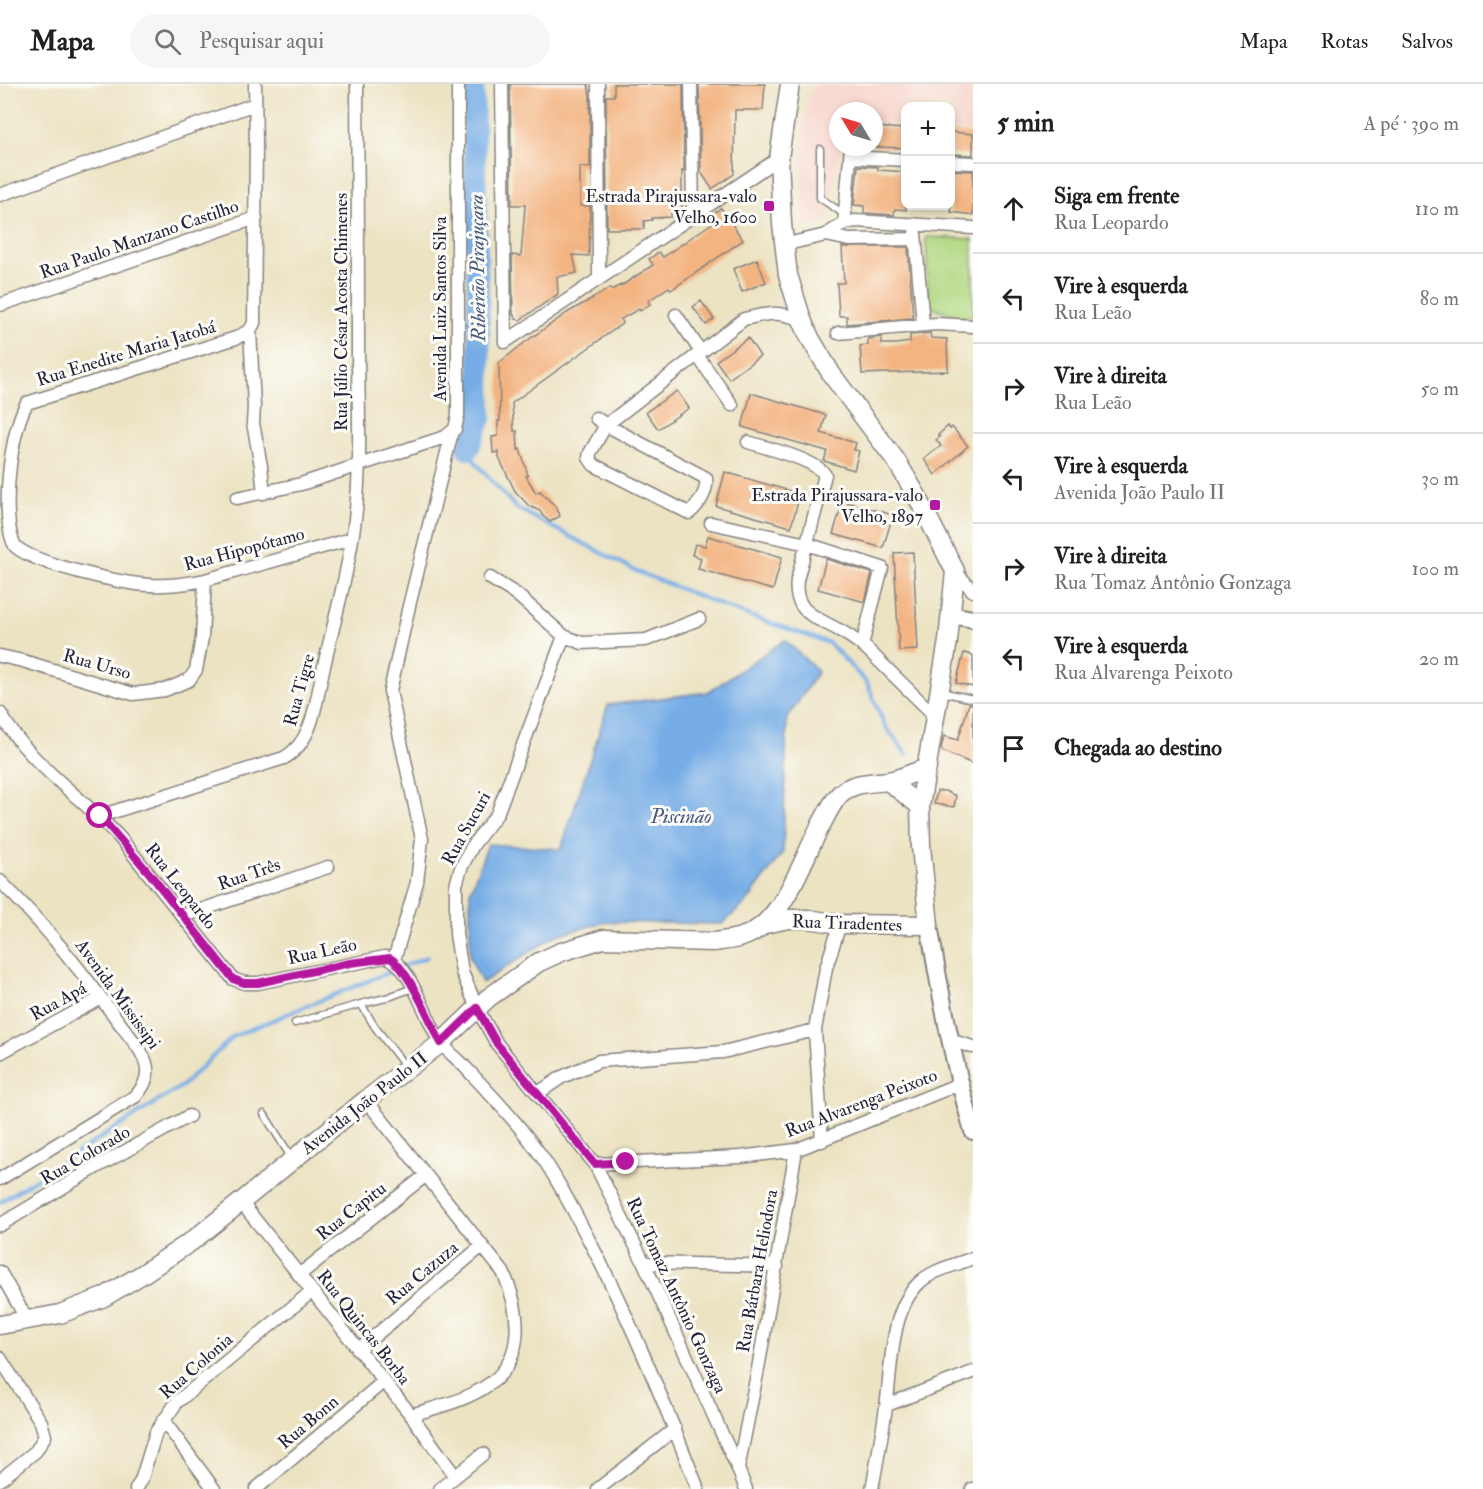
<!DOCTYPE html>
<html lang="pt">
<meta charset="utf-8">
<style>
:root{--surface:#fff;--page:#f6f6f6;--text:#202124;--muted:#757577;--line:#e0e0e0}
body{margin:0;font-family:"IM FELL Double Pica",serif;background:var(--page);color:var(--text)}
.controls{position:absolute;right:18px;top:18px;display:grid;overflow:hidden;border-radius:12px;box-shadow:0 3px 9px #0003}
.controls button{width:54px;height:54px;display:grid;place-items:center;padding:0;border:0;border-bottom:2px solid var(--line);background:var(--surface);color:var(--text);font:30px sans-serif}
.compass{position:absolute;left:829px;top:18px;width:54px;height:54px;border-radius:50%;background:var(--surface);box-shadow:0 3px 9px #0003;rotate:308deg}
.stop{position:absolute;width:18px;height:18px;margin:-14px;border:4px solid #b5179e;border-radius:50%;background:#fff}
.stop.end{background:#b5179e;border-color:#fff;box-shadow:0 2px 6px #0008}
.list{margin:0;padding:0;list-style:none}
h2{display:flex;justify-content:space-between;align-items:center;height:78px;margin:0;padding:0 24px;font-size:26px}
h2 small{font-size:20px;font-weight:400;color:var(--muted)}
.list li{display:grid;grid-template-columns:39px 1fr auto;gap:18px;align-items:center;box-sizing:border-box;height:90px;padding:0 24px;border-top:2px solid var(--line)}
.list b{display:block;font-size:22px;white-space:nowrap}
.list p{margin:0;font-size:20px;white-space:nowrap;color:var(--muted)}
.list em{font-size:20px;font-style:normal;color:var(--muted)}
.icon{flex:none;width:33px;height:33px;fill:none;stroke:currentColor;stroke-width:2;stroke-linecap:round;stroke-linejoin:round}
.map{position:relative;flex:none;width:973px;height:1405px;overflow:hidden}
header{display:flex;align-items:center;gap:36px;box-sizing:border-box;height:84px;padding:0 30px;background:var(--surface);border-bottom:2px solid var(--line)}
header strong{font-size:28px}
nav{display:flex;gap:33px;margin-inline-start:auto;font-size:21px}
.search{width:420px;height:54px;background:var(--page);display:flex;align-items:center;gap:15px;box-sizing:border-box;padding:0 21px;border-radius:33px;color:var(--muted);font-size:22px}
main{display:flex}
aside{flex:1;background:var(--surface)}
.map>svg:first-child{display:block}
.built{fill:#f7d1c8}
.green{fill:#b2d882;stroke:#6a7d5e;stroke-width:1.5}
.water{fill:#77ade6;stroke:#4c6890;stroke-width:1.5}
.lines{fill:none;stroke-linecap:round;stroke-linejoin:round}
.stream{stroke:#77ade6;stroke-width:4}
.river{stroke:#77ade6;stroke-width:22}
.building{fill:#f3b481}
.service-casing{stroke:#87827f;stroke-width:9}
.minor-casing{stroke:#87827f;stroke-width:15}
.secondary-casing{stroke:#87827f;stroke-width:20}
.primary-casing{stroke:#87827f;stroke-width:21}
.service{stroke:#fff;stroke-width:6}
.minor{stroke:#fff;stroke-width:12}
.secondary{stroke:#fff;stroke-width:16}
.primary{stroke:#fff;stroke-width:18}
.route{stroke:#b5179e;stroke-width:8}
.poi-dot{fill:#b5179e;stroke:#fdfcf7;stroke-width:2}
.labels{text-anchor:middle;stroke-width:6;stroke-linejoin:round;paint-order:stroke}
.poi-label{font-size:18px;fill:#22223b;stroke:#fdfcf7;text-anchor:end}
.street-label{font-size:18px;fill:#22223b;stroke:#fdfcf7}
.water-label{font-size:20px;font-style:italic;fill:#445a7f;stroke:#fdfcf7}
</style>
<header>
<strong>Mapa</strong>
<div class="search"><svg class="icon" aria-label="search" viewBox="0 0 24 24"><circle cx="10" cy="10" r="6"/><path d="M15 15l6 6"/></svg>Pesquisar aqui</div>
<nav><a>Mapa</a><a>Rotas</a><a>Salvos</a></nav>
</header>
<main>
<div class="map">
<svg width="973" height="1405" viewBox="0 0 973 1405">
<rect width="100%" height="100%" fill="#fdfcf7"/>
<filter id="ink" filterUnits="userSpaceOnUse"><feTurbulence type="fractalNoise" baseFrequency=".0167" numOctaves="2"/><feDisplacementMap in="SourceGraphic" scale="12" xChannelSelector="R" yChannelSelector="G"/><feConvolveMatrix kernelMatrix="1 2 1 2 8 2 1 2 1" color-interpolation-filters="sRGB"/></filter>
<filter id="wash" filterUnits="userSpaceOnUse"><feTurbulence type="fractalNoise" baseFrequency=".008" numOctaves="4" result="noise"/><feDisplacementMap in="SourceGraphic" scale="24" xChannelSelector="R" yChannelSelector="G"/><feGaussianBlur stdDeviation="1.35" result="paint"/><feColorMatrix in="noise" values="0 0 0 0 0 0 0 0 0 0 0 0 0 0 0 0 0 1.4 0 .05"/><feComposite in="paint" operator="in"/></filter>
<g filter="url(#wash)">
<rect width="100%" height="100%" fill="#ece3c3"/>
<!-- built -->
<path class="built" d="M813,0H973V48L951,46L950,22H906L905,41L874,38V27H838V63H841L827,136L802,144V44Z"/>
<!-- green -->
<path class="green" d="M926,153L973,155V231L962,234L931,223L928,210Z"/>
<!-- water -->
<path class="water" d="M785,556L818,587L787,635L783,768L747,818L722,840L605,838L554,852L482,899L470,873V808L488,760L561,765L608,621L708,608Z"/>
<g class="lines">
<!-- stream -->
<path class="stream" d="M468,365L476,379L516,424L638,488L741,529L829,559L867,599L885,642L907,671
M404,882L427,873
M0,1118L182,1002L234,952L397,885"/>
<!-- river -->
<path class="river" d="M468,365L481,334L473,0"/>
</g>
<g id="blocks">
<!-- building -->
<path class="building" d="M510,0H588L590,12V84L580,83V122H590L589,172L573,171L577,189L557,193L558,210L520,236L516,235L513,230L512,171L521,172L525,121H512Z
M614,0H683L684,88L682,87V125H671V133L652,134V136L644,137V145H607L606,12H614Z
M699,0H765L763,26H735L734,90L712,105L701,88Z
M874,43L906,45V64L874,63Z
M951,48L973,50V71L952,70Z
M858,82L878,83V86L906,88V126L895,125L894,131L864,129V122L854,121Z
M951,86L973,87V131L951,128Z
M721,124L743,156L671,206L669,203L648,217L650,220L640,227L639,225L621,235L623,239L512,319L514,347H517L518,366L520,365L528,391L526,392L536,409L540,407L555,422L560,432L550,438L543,432L540,427L529,422L515,407L499,374V368L493,369L492,353L498,352V337H500L499,279L524,259L567,229L610,204L611,206L621,201V202L653,181L649,175L659,168L663,173L715,137L710,132Z
M842,163H908L913,234L847,240V232H839L837,199H844Z
M757,175L766,198L742,208L733,185Z
M701,217L714,235L706,241L693,223Z
M930,249L931,254L947,255L948,287L862,290L860,262L868,261V255L882,253V260H896L910,258V251Z
M748,254L760,272L729,295L716,277Z
M677,307L689,324L658,345L646,328Z
M751,309L826,331L821,349L856,359L854,366L859,367L854,386L824,377L827,367L742,343Z
M948,342L950,345L952,343L968,362L935,391L924,375L941,362L936,356L940,353L938,351Z
M725,388L800,410L791,443L716,422Z
M843,417L893,431L883,464L833,450Z
M708,452L782,473L773,506L698,485L701,474L692,471L695,460L705,462Z
M913,468L918,566L899,567L894,469Z
M826,475L872,489L865,518L818,505Z
M964,569L973,571V603L956,599Z
M969,620H973V680L942,667L941,664L944,652L958,656Z
M937,707H945L956,712L954,723L934,720Z"/>
</g>
</g>
<g filter="url(#ink)">
<use href="#blocks" fill-opacity="0" stroke="#87827f" stroke-width="1.5"/>
<g class="lines">
<!-- service casing -->
<g class="service-casing">
<path id="service" d="M820,65V114L844,130
M941,608L973,615
M295,939L361,920
M405,982L375,943L361,920L386,914L413,904
M264,1030L291,1073"/>
</g>
<!-- minor casing -->
<g class="minor-casing">
<path id="minor" d="M255,0L256,63L254,239L250,246L236,254L27,319C10,347 0,435 15,462C33,480 124,500 150,501C169,502 186,500 205,496L351,455
M502,0L505,258
M598,0L599,195
M691,0L693,131
M850,73L906,76
M950,78L973,79
M0,111L255,20
M844,139L851,63
M915,149L923,240
M826,151L844,139L856,137L973,144
M783,161L826,151L849,156L915,155
M0,221L256,134
M676,231L701,268
M250,246L254,323L253,339L261,382L264,409
M838,249L936,240L973,242
M505,258L779,74
M697,271L732,321
M596,334L606,341L706,394C708,407 699,421 689,429L594,381L589,374L590,369L606,341L744,235C769,229 778,227 802,236
M748,358C766,364 815,375 825,391L797,496C793,528 815,533 839,546C849,551 858,558 867,565L935,632
M237,414L301,400L445,353L455,345L458,331V0
M711,439L807,460L882,484L862,561
M955,487L973,507
M490,494L516,510L564,552L582,559L646,556L699,535
M564,552L497,730L473,761L461,784L456,801V850L462,888L477,924L497,960L595,1080L644,1179L738,1385L746,1405
M0,572L23,577L133,610L165,606L189,596L196,586L202,554L205,496
M0,629C29,680 81,712 120,754L233,895L244,899H258L385,873C408,875 428,939 440,958C447,967 458,975 466,984C492,1012 520,1041 542,1073C560,1099 574,1128 589,1156C631,1237 665,1320 698,1405
M100,732L284,674C315,657 316,613 324,582C335,534 349,484 355,435C362,378 358,320 358,263C358,175 358,88 357,0
M0,797C47,843 82,888 121,941C130,953 145,969 147,984C148,996 143,1003 136,1012L0,1095
M183,832L328,783
M394,876L417,798L422,755L390,607L409,522L452,348
M949,956L973,963
M0,969L101,914
M538,1009L562,993L599,977L723,968L815,946
M366,1016L503,1188C520,1225 527,1275 488,1301C465,1317 437,1323 411,1331
M822,1057L815,946L826,884L840,840
M595,1080L740,1073L796,1066L959,1000
M241,1118L411,1331L455,1392
M0,1141L93,1085L189,1032
M644,1179L777,1182
M0,1188L27,1236
M299,1191L426,1091
M358,1266L482,1162
M0,1274L41,1338L45,1352L36,1367L0,1396
M887,1321L973,1288
M163,1336L214,1405
M738,1385L758,1285L796,1066
M136,1405L141,1397L156,1348L177,1318L311,1208
M256,1405L383,1298
M440,1405L483,1370
M598,1405L675,1345
M872,1405C877,1378 882,1350 886,1323C892,1285 889,1228 919,1199C932,1186 956,1181 973,1174
M972,1405H973"/>
</g>
<!-- secondary casing -->
<g class="secondary-casing">
<path id="secondary" d="M951,531L973,535
M929,841C941,913 953,978 973,1047"/>
</g>
<!-- primary casing -->
<g class="primary-casing">
<path id="primary" d="M888,697L920,722
M765,840L788,835H808L840,840L929,841L921,763L920,722L948,557L955,487L917,412L897,378L832,291L810,254L802,236L788,191L782,140L779,74L790,0
M0,1241L60,1230L104,1213L141,1191L192,1157L241,1118L366,1016L441,959L488,914L539,878L561,868L603,855L714,858C727,856 742,855 753,848C787,829 805,769 823,737C828,728 833,717 840,710C853,698 871,699 888,697C901,695 914,688 927,684"/>
</g>
<!-- service -->
<use href="#service" class="service"/>
<!-- minor -->
<use href="#minor" class="minor"/>
<!-- secondary -->
<use href="#secondary" class="secondary"/>
<!-- primary -->
<use href="#primary" class="primary"/>
</g>
</g>
<g class="lines" filter="url(#ink)">
<!-- route -->
<path class="route" d="M100,732L150,790L233,895L244,899H258L350,879L390,874C408,884 431,939 441,959L477,924L497,960L595,1080L626,1078"/>
</g>
<!-- markers -->
<g class="poi-dot">
<rect x="763" y="116" width="12" height="12" rx="3"/>
<rect x="929" y="415" width="12" height="12" rx="3"/>
</g>
<g class="labels">
<!-- poi labels -->
<g class="poi-label">
<text x="757" y="118">Estrada Pirajussara-valo<tspan x="757" dy="21">Velho, 1600</tspan></text>
<text x="923" y="417">Estrada Pirajussara-valo<tspan x="923" dy="21">Velho, 1897</tspan></text>
</g>
<!-- street labels -->
<g class="street-label">
<text transform="translate(139 155) rotate(-19)" y="6">Rua Paulo Manzano Castilho</text>
<text transform="translate(440 225) rotate(-90)" y="6">Avenida Luiz Santos Silva</text>
<text transform="translate(341 228) rotate(-90)" y="6">Rua Júlio César Acosta Chimenes</text>
<text transform="translate(126 269) rotate(-17)" y="6">Rua Enedite Maria Jatobá</text>
<text transform="translate(244 465) rotate(-15)" y="6">Rua Hipopótamo</text>
<text transform="translate(97 580) rotate(16)" y="6">Rua Urso</text>
<text transform="translate(299 606) rotate(-75)" y="6">Rua Tigre</text>
<text transform="translate(466 744) rotate(-61)" y="6">Rua Sucuri</text>
<text transform="translate(249 790) rotate(-19)" y="6">Rua Três</text>
<text transform="translate(181 802) rotate(52)" y="6">Rua Leopardo</text>
<text transform="translate(847 839) rotate(2)" y="6">Rua Tiradentes</text>
<text transform="translate(322 867) rotate(-12)" y="6">Rua Leão</text>
<text transform="translate(118 910) rotate(54)" y="6">Avenida Mississipi</text>
<text transform="translate(58 917) rotate(-29)" y="6">Rua Apá</text>
<text transform="translate(364 1019) rotate(-38)" y="6">Avenida João Paulo II</text>
<text transform="translate(861 1019) rotate(-21)" y="6">Rua Alvarenga Peixoto</text>
<text transform="translate(85 1071) rotate(-30)" y="6">Rua Colorado</text>
<text transform="translate(351 1127) rotate(-38)" y="6">Rua Capitu</text>
<text transform="translate(757 1187) rotate(-80)" y="6">Rua Bárbara Heliodora</text>
<text transform="translate(422 1189) rotate(-40)" y="6">Rua Cazuza</text>
<text transform="translate(677 1211) rotate(65)" y="6">Rua Tomaz Antônio Gonzaga</text>
<text transform="translate(364 1243) rotate(52)" y="6">Rua Quincas Borba</text>
<text transform="translate(196 1282) rotate(-41)" y="6">Rua Colonia</text>
<text transform="translate(308 1338) rotate(-40)" y="6">Rua Bonn</text>
</g>
<!-- water labels -->
<g class="water-label">
<text transform="translate(477 184) rotate(-91)" y="7">Ribeirão Pirajuçara</text>
<text x="681" y="739">Piscinão</text>
</g>
</g>
</svg>
<div class="controls">
<button>+</button>
<button>−</button>
</div>
<svg class="compass" viewBox="-18 -18 36 36"><path d="M0-13l5 13h-10z" fill="#e53935"/><path d="M0 13l5-13h-10z" fill="#757577"/></svg>
<div class="stop" style="left:100px;top:732px"></div>
<div class="stop end" style="left:626px;top:1078px"></div>
</div>
<aside>
<h2>5 min<small>A pé · 390 m</small></h2>
<ul class="list">
<li><svg class="icon" aria-label="ahead" viewBox="0 0 24 24"><path d="M12 20V5M6 11l6-6 6 6"/></svg><div><b>Siga em frente</b><p>Rua Leopardo</p></div><em>110 m</em></li>
<li><svg class="icon" aria-label="left" viewBox="0 0 24 24"><path d="M17 20v-9H6M10 6l-5 5 5 5"/></svg><div><b>Vire à esquerda</b><p>Rua Leão</p></div><em>80 m</em></li>
<li><svg class="icon" aria-label="right" viewBox="0 0 24 24"><path d="M7 20v-9h11M14 6l5 5-5 5"/></svg><div><b>Vire à direita</b><p>Rua Leão</p></div><em>50 m</em></li>
<li><svg class="icon" aria-label="left" viewBox="0 0 24 24"><path d="M17 20v-9H6M10 6l-5 5 5 5"/></svg><div><b>Vire à esquerda</b><p>Avenida João Paulo II</p></div><em>30 m</em></li>
<li><svg class="icon" aria-label="right" viewBox="0 0 24 24"><path d="M7 20v-9h11M14 6l5 5-5 5"/></svg><div><b>Vire à direita</b><p>Rua Tomaz Antônio Gonzaga</p></div><em>100 m</em></li>
<li><svg class="icon" aria-label="left" viewBox="0 0 24 24"><path d="M17 20v-9H6M10 6l-5 5 5 5"/></svg><div><b>Vire à esquerda</b><p>Rua Alvarenga Peixoto</p></div><em>20 m</em></li>
<li><svg class="icon" aria-label="arrive" viewBox="0 0 24 24"><path d="M6 21V4h12l-3 4 3 4H6"/></svg><div><b>Chegada ao destino</b></div></li>
</ul>
</aside>
</main>
